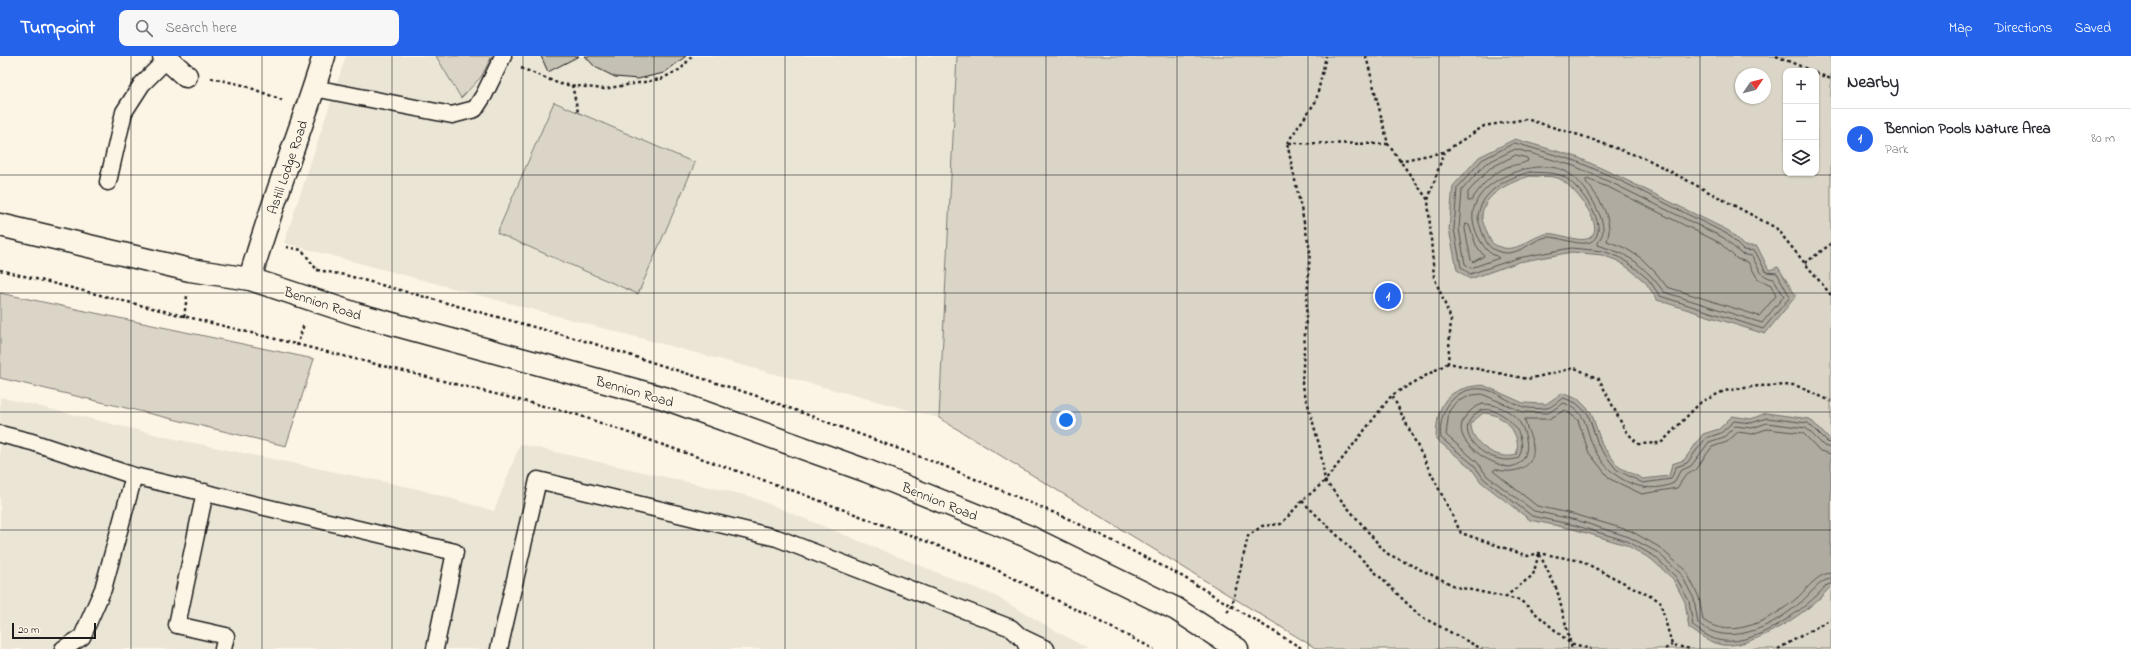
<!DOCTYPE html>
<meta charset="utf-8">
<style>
:root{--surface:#fff;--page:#f7f7f7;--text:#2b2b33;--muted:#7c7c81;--line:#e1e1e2;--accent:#2563eb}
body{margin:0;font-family:"Indie Flower",sans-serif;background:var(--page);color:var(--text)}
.controls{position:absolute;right:12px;top:12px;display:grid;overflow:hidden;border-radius:8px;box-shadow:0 1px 3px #0004}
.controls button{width:36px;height:36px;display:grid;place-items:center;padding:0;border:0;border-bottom:1px solid var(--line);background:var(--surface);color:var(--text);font:20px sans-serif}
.compass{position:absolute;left:1735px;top:12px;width:36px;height:36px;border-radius:50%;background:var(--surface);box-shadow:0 1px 3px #0004;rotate:55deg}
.scale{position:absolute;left:12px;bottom:10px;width:84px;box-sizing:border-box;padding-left:4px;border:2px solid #1c1c1c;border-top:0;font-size:11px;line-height:14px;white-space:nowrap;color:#1c1c1c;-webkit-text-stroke:3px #fcf5e5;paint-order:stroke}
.you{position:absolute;left:1066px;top:364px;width:14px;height:14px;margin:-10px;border:3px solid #fff;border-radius:50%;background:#1a73e8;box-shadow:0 0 0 6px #1a73e833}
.badge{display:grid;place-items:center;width:26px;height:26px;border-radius:50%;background:var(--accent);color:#fff;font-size:13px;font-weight:700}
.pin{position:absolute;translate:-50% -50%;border:2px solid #fff;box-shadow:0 1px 4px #0006}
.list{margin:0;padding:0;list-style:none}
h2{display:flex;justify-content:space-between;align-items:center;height:52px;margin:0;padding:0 16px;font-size:17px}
h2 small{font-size:13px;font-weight:400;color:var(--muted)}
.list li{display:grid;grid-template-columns:26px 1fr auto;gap:12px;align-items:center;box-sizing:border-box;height:60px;padding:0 16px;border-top:1px solid var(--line)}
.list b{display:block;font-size:15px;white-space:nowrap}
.list p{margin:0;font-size:13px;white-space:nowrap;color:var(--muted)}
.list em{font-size:13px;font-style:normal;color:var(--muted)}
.icon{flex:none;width:22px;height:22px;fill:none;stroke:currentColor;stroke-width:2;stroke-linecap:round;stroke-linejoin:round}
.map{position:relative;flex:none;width:1831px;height:593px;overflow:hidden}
header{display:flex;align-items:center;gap:24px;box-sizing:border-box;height:56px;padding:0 20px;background:var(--accent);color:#fff}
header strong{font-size:19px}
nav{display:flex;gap:22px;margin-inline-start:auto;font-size:14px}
.search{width:280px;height:36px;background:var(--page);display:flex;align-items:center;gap:10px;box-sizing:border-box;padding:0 14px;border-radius:8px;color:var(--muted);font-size:15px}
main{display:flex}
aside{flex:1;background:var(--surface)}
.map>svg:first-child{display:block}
.built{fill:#ebe5d6}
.green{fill:#dbd5c8;stroke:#7c7872;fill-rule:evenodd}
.water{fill:#b0aba1;stroke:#75726c;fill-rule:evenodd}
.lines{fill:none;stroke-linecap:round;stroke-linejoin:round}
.shore{stroke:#575551;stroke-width:1}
.building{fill:#c4c0b3;stroke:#1c1c1c}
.lane-casing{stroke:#1c1c1c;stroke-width:19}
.street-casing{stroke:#1c1c1c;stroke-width:25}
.secondary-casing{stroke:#1c1c1c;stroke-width:25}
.path{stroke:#1c1c1c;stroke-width:2.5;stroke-dasharray:3 3;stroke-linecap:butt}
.lane{stroke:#fcf5e5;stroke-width:16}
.street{stroke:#fcf5e5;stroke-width:22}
.secondary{stroke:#fcf5e5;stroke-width:22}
.grid{fill:none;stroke:#1c1c1c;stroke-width:1;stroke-opacity:0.55}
.labels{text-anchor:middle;stroke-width:3.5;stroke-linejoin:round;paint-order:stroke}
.street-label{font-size:14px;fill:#1c1c1c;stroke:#fcf5e5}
</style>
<header>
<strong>Turnpoint</strong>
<div class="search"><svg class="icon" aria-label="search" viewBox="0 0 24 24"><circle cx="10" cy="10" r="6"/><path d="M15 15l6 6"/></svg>Search here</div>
<nav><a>Map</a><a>Directions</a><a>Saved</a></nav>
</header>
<main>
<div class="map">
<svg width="1831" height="593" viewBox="0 0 1831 593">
<rect width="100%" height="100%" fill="#fcf5e5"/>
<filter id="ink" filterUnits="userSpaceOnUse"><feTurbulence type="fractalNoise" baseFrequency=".025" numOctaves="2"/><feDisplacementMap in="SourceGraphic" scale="8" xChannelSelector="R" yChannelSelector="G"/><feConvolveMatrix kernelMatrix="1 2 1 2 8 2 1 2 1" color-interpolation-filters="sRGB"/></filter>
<g filter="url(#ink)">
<!-- built -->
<path class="built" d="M346,0H957L939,362L284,187Z
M0,341L175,383L414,432L494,455L520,388L749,440L995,540L1088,593H0Z"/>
<!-- green -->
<path class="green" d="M436,0H492L481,21L461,42Z
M957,0H1831V593H1317L939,362ZM1786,15H1816V117H1786ZM1741,18H1765V42H1741Z
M554,46L695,107L638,238L497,177Z
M0,237L314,303L286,390L0,322Z"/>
<!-- water -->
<path class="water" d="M1515,83L1577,101L1616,119L1729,175L1744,190H1757L1769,214L1778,211L1796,240L1765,278L1657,244L1646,227L1631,214L1618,205L1602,199L1572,196L1519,206L1470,223L1457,214L1449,173L1453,130L1479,101ZM1530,120C1538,121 1552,119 1560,123C1572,129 1604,167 1592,180C1582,190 1557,175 1545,178C1529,182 1517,197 1500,191C1492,189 1489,183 1487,176C1485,171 1482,166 1482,161C1482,138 1511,126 1530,120Z
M1483,329L1523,347L1546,348L1562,337L1578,343L1591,356L1602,389L1619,411L1643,423L1669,420L1672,408L1684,404L1703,378L1719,373L1732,360L1751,363L1766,357L1810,363L1831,385V530C1813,554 1753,593 1722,589C1709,586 1699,579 1689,572L1685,546L1673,523L1651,503L1626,489L1573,473L1530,464L1481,426L1471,412L1436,383C1437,348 1445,332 1483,329ZM1483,357C1504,357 1523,379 1516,399C1497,405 1470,387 1471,367Z"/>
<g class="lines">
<!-- shore -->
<path class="shore" d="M1515,87L1576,105L1615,122L1727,178L1743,194L1755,195L1766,216L1777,217L1790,241L1763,273L1660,240L1649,224L1634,211L1619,201L1603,195L1571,192L1518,202L1470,218L1461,211L1454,173L1457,132L1482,104Z
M1516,93L1574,110L1612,127L1724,182L1741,198L1752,200C1758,211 1760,221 1774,223L1784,240L1762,267L1664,236L1652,221L1636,206L1621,197L1598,189C1598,184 1604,179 1603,173C1603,164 1598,155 1594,147C1587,134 1576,120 1563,114C1533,102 1469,125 1473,164C1474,174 1481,189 1489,196C1492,199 1496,199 1499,202L1471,212L1465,208L1459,173L1462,134L1485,108Z
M1516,99L1527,102L1528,105C1522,108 1514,109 1507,111C1491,118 1480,131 1471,145H1468V136L1489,113Z
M1530,116C1539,117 1551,116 1560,119C1575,124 1601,159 1598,175C1594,199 1562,180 1547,181C1531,183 1515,206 1493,193C1487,190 1485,182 1482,176C1481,171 1478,166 1478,161C1480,136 1508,121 1530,116Z
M1587,123L1610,132L1720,187L1737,203L1748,206L1758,223L1771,229L1776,240L1759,260L1667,231L1656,217L1641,202L1625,192L1607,185C1607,181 1610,177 1609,172C1608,155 1597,139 1586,126Z
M1466,168L1469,169L1476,189L1484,200L1473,206L1471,204L1465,173Z
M1483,348C1496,348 1510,354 1518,364C1529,379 1533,408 1509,411C1505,411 1501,409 1498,408C1481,402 1449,381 1466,360C1470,354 1476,350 1483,348Z
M1481,354C1504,349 1532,382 1518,402C1493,413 1443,376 1481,354Z
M1831,387L1827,386L1808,367L1767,362L1751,367L1734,365L1721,377L1706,382L1687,407L1676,411L1671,423L1643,427L1617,414L1599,391L1588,358L1576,347L1564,342C1558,344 1552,352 1546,352C1539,353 1528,353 1521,350C1508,346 1496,334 1482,333C1454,330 1437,357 1441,382L1474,409L1484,423L1532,460L1574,469L1627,485L1654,500L1676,521L1689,545L1693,570C1701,576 1712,584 1723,585C1757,589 1806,553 1827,529L1831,528
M1831,392L1824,390L1806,372L1767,367L1752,372L1735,370L1724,381L1709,386L1691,410L1680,415L1674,427C1643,441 1609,422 1595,394C1584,374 1590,357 1564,347L1548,357L1523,356L1482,338L1472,339L1456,346L1449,355L1446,379L1477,406L1487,420L1534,455L1576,464L1629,481L1657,496L1681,518L1694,543L1698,567C1729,593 1773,570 1800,547C1809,540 1820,523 1831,523
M1831,398L1820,395L1803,377L1767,373L1752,378L1738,376L1727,386L1712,391L1695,414L1685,420L1677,432L1642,438L1610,423L1589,397L1578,364L1565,354L1549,363H1525C1525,371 1532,381 1533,390C1536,413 1512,419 1495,413L1493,415L1537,450L1577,459L1631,475L1659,491L1686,515L1699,541L1703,564C1732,586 1774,562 1797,542C1807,533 1818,517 1831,517"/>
</g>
<!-- building -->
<path class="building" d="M541,0H579L548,16Z
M585,0H686L664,17L638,23L615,21L595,11Z"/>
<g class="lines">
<!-- lane casing -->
<g class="lane-casing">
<path id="lane" d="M314,32L452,59L475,53L484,39L503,0
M108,126L124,56L142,28L167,3
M0,378L32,386L134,420L103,533L82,581L63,593
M134,420L455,496L435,593
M205,436L177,569L226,580L223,593
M1021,581L1046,593
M499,593L538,424L777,482L1011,572L1024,584L1028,593"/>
</g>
<!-- street casing -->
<g class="street-casing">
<path id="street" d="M164,0L186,20
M250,223C271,148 301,75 324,0"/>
</g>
<!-- secondary casing -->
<g class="secondary-casing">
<path id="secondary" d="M0,169L190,214L250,223L356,258L664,342L867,415L1027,480L1176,553L1237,593"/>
</g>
<!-- path -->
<path class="path" d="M1366,0L1388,88L1428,144
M1776,0L1812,15
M521,12L560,28L604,33L661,23L681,13L692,0
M1816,17L1831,23
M211,22L243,29L282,44
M572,29L578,56
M1287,87L1316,45L1326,0
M1388,88L1287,87L1310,194L1302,327L1320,392L1325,425L1386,497L1457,531L1520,544L1570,587L1591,593
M1399,105L1444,96
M286,191L302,194L317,214
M1805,207L1831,188
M0,214L575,358L797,436L983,507L1154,593
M317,214L345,219L592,287L760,341L942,409L1071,464L1178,518L1303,593
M1831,239L1776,172L1649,104L1582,80L1526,63L1484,70L1444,96L1428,144L1434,221L1451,263L1448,307L1528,323L1575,312L1599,323L1625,374L1638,388L1661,387L1701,346L1724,335L1758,330L1795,329L1831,345
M184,261L187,240
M297,290L304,268
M1448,307L1392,339L1461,477L1528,500L1539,497L1581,505L1660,545L1672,589L1691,593
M1302,445L1420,560L1482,593
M1505,541L1533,519L1539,497L1557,534L1572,593
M1227,556L1232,550L1248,480L1262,470L1281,468L1302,445L1325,425L1392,339
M1665,593L1672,589
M1778,593L1831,563"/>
<!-- lane -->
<use href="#lane" class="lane"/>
<!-- street -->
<use href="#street" class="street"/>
<!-- secondary -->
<use href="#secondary" class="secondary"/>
</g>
</g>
<!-- grid -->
<path class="grid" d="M131,0V593M262,0V593M392,0V593M523,0V593M654,0V593M785,0V593M916,0V593M1046,0V593M1177,0V593M1308,0V593M1439,0V593M1569,0V593M1700,0V593M0,119H1831M0,237H1831M0,356H1831M0,474H1831"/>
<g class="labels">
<!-- street labels -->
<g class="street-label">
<text transform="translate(287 111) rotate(-71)" y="5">Astill Lodge Road</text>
<text transform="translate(323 247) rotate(18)" y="5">Bennion Road</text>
<text transform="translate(635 335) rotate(16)" y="5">Bennion Road</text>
<text transform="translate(940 445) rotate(22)" y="5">Bennion Road</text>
</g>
</g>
</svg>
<div class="controls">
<button>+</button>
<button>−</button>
<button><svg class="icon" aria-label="layers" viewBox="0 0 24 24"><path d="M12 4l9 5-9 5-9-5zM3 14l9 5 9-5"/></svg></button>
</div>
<svg class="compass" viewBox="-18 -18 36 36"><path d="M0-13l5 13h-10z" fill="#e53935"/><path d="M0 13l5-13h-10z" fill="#7c7c81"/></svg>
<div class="scale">20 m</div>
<div class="you"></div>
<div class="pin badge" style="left:1388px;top:240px">1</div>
</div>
<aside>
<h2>Nearby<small></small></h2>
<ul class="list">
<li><span class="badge">1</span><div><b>Bennion Pools Nature Area</b><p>Park</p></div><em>80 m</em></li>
</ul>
</aside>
</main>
